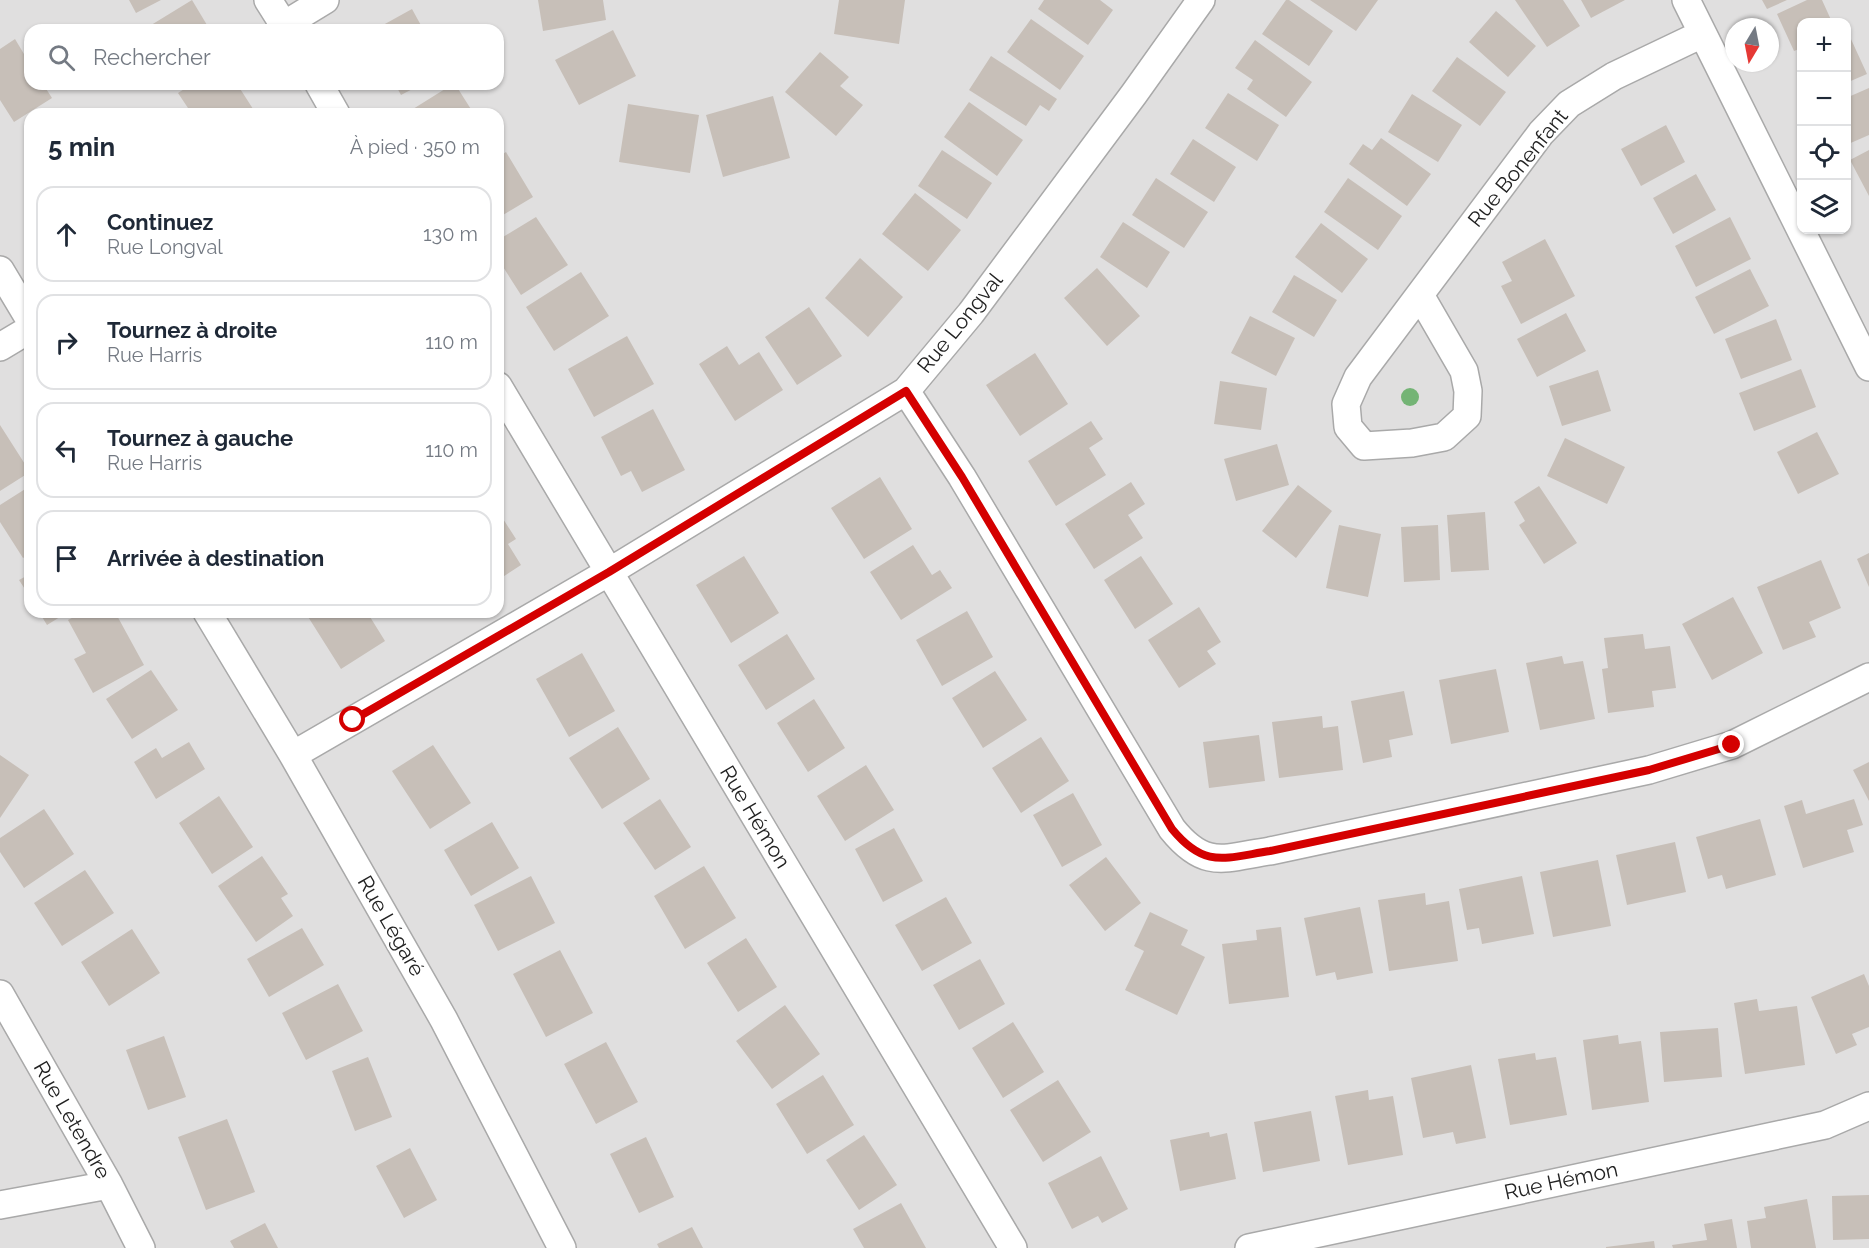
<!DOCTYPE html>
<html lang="fr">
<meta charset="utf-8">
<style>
:root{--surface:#fff;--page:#f6f6f7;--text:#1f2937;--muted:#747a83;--line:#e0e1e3}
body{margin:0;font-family:Raleway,sans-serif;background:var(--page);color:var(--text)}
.controls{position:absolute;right:18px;top:18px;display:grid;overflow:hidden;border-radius:12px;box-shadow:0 2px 4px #0004}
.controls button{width:54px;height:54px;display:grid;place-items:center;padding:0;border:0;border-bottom:2px solid var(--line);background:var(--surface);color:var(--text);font:30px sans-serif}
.compass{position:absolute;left:1725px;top:18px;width:54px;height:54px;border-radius:50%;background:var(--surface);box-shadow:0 2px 4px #0004;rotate:190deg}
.stop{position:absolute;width:18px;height:18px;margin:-14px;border:4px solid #d40000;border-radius:50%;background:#fff}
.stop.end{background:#d40000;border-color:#fff;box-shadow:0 2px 6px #0008}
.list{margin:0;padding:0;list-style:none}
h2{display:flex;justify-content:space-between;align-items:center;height:78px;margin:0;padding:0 24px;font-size:26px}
h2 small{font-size:20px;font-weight:400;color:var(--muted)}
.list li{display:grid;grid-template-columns:39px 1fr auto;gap:18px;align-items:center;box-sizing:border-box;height:96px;margin:0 12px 12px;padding:0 12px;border:2px solid var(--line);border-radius:18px}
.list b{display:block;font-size:22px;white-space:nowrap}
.list p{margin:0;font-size:20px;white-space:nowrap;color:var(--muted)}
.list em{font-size:20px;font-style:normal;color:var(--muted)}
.icon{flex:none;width:33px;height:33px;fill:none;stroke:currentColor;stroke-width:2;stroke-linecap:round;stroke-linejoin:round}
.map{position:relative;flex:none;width:1869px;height:1248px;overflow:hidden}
.search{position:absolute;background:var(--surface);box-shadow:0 2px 4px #0004;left:24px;top:24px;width:480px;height:66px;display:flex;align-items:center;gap:15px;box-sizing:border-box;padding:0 21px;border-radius:18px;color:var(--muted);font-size:22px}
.panel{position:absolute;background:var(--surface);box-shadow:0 2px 4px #0004;left:24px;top:108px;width:480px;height:510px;border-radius:18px}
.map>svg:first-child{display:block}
.residential{fill:#e0dfdf;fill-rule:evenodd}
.building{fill:#c7bfb8}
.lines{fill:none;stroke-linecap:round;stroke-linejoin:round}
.street-casing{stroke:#a9a9a9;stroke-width:30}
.street{stroke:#fff;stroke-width:27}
.tree{fill:#74b475}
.route{stroke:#d40000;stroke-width:8}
.labels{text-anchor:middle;stroke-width:5;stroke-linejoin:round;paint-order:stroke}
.street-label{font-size:21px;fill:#222;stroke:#fff}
</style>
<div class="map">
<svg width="1869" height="1248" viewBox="0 0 1869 1248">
<rect width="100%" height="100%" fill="#f2efe9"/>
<!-- residential -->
<path class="residential" d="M0,0H1869V1248H0ZM1802,22H1846V230H1802ZM1734,27H1770V63H1734ZM30,30H498V84H30ZM30,114H498V612H30Z"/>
<!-- building -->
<path class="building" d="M129,0H161L136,13Z
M192,0L210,30H143Z
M538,0H603L606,20L543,31Z
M839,0H905L899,44L834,34Z
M1044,0H1100L1113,10L1088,45L1038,9Z
M1286,0H1289L1333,31L1309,66L1262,34Z
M1310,0H1378L1356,31Z
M1515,0H1563L1580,26L1547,47Z
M1581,0H1625L1591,18Z
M1762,0H1787L1767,9Z
M1807,0H1822L1832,22H1802V48L1794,51L1777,14Z
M412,9L423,29L427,27L429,30H374Z
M1496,11L1536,46L1508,77L1469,42Z
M1031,19L1084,56L1060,90L1007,52Z
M613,30L636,76L579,105L555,60Z
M1850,37L1867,74L1846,83V39Z
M15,39L30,64V84H43L52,98L14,122L0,100V49Z
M1255,40L1312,82L1286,117L1247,89L1253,80L1235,68Z
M820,52L849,77L840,86L863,105L836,136L785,92Z
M991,56L1057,99L1049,111L1040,105L1026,126L969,90Z
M1457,57L1506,92L1480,126L1432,91Z
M192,84H237L255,112L192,114L178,93Z
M395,84H422L401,95Z
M453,84H455L474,114H416L413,109Z
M1869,88V135L1846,145V98Z
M1228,93L1279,125L1257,161L1205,128Z
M1412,94L1462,125L1438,162L1388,132Z
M773,96L790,158L723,177L706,115Z
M969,102L1023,140L997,176L944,137Z
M628,104L699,115L690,173L619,162Z
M1666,125L1685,162L1641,186L1621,149Z
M1381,138L1431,174L1407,206L1349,164L1363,144L1372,150Z
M1193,139L1236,167L1214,202L1170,174Z
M942,150L992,183L967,219L918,186Z
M1869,150V196L1850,160Z
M506,152L533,197L498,218V157Z
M1696,174L1716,210L1673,234L1653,198Z
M1156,178L1208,212L1184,248L1132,215Z
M1348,178L1402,216L1378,250L1324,212Z
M915,193L961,230L928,271L882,234Z
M536,217L568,265L521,295L498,259V240Z
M1730,217L1751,259L1696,287L1675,246Z
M1123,222L1170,252L1147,288L1100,257Z
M1321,223L1368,259L1342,293L1295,257Z
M1545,239L1575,296L1521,324L1501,286L1512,281L1502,262Z
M860,258L903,297L868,337L825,298Z
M1097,268L1140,316L1107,346L1064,298Z
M1750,269L1769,306L1714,334L1695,297Z
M581,272L609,316L554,351L526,307Z
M1294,275L1337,300L1314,337L1272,312Z
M809,307L842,356L797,385L765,337Z
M1566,313L1586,351L1537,377L1517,339Z
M1250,316L1295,338L1276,376L1231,353Z
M1776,319L1792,360L1741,379L1725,339Z
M627,336L654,384L594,417L568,369Z
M727,346L739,365L759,352L783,390L735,421L699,364Z
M1035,353L1068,404L1020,436L986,385Z
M1801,369L1816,407L1754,431L1739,393Z
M1598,370L1611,411L1562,426L1549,386Z
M1220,381L1267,388L1261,430L1214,424Z
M653,409L685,470L642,492L631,471L621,476L601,437Z
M1091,421L1103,439L1089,448L1106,475L1056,506L1028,461Z
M0,425L30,472L0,491Z
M1817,432L1839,474L1798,494L1777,452Z
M1565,438L1625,467L1607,504L1547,476Z
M1277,444L1289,485L1236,501L1224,459Z
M880,477L912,529L864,559L831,508Z
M1131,482L1145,504L1128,515L1143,538L1094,569L1065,524Z
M1298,485L1332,511L1296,558L1262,531Z
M30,486V554L23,558L0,522V505Z
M1539,486L1577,543L1544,564L1519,525L1525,521L1514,502Z
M498,511L516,539L508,544L521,565L498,580Z
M1485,512L1489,570L1451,572L1447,515Z
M1339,525L1381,534L1368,597L1326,588Z
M1438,525L1440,580L1404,582L1401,527Z
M913,545L932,575L940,570L952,588L901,620L870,572Z
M1869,553V587L1857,559Z
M744,556L779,613L731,643L696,585Z
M1141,556L1173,604L1135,629L1104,580Z
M1821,560L1841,608L1809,622L1816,637L1783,650L1757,587Z
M30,574V597L19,580Z
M1733,597L1763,653L1712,680L1682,624Z
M1199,607L1221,642L1207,651L1216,664L1179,688L1148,640Z
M967,611L993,657L942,686L916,640Z
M39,612H68L47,625Z
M83,612H115L144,665L93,693L74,659L86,653L68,620Z
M305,612H367L385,641L341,669Z
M787,634L815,679L766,710L738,665Z
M1643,634L1645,649L1670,646L1676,688L1652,691L1654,707L1608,713L1602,669L1608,668L1604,638Z
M582,653L615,711L569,737L536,679Z
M1562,656L1564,664L1583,661L1595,719L1540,730L1526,663Z
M1496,669L1509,732L1451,744L1439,680Z
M151,670L178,710L132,739L106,699Z
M995,671L1027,720L983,748L952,698Z
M1404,691L1413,735L1389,740L1392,757L1363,763L1351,701Z
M814,699L845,748L808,772L777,723Z
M1322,716L1323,728L1338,726L1343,770L1279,778L1272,722Z
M618,727L650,779L602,809L569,758Z
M1259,735L1265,781L1209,788L1203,742Z
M1041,737L1069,781L1021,813L992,768Z
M189,742L205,769L156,799L134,762L156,748L162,758Z
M433,745L471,803L430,829L392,771Z
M0,755L29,775L0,818Z
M1869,762V801L1853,770Z
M866,765L894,810L845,841L817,796Z
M1073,793L1102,845L1062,867L1033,815Z
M219,796L253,847L212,874L179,823Z
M660,799L691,847L655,870L623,823Z
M1854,799L1863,825L1847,830L1854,852L1803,868L1784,806L1802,800L1806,814Z
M44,809L74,854L24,888L0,852V838Z
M1760,819L1776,875L1726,889L1722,875L1708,879L1696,837Z
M492,822L519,868L471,896L444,850Z
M894,828L923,881L883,902L855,849Z
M1675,842L1686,892L1627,905L1616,855Z
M262,856L288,894L281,898L293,916L256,942L218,886Z
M1106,857L1141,903L1105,931L1069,885Z
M1598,860L1611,926L1553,937L1540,872Z
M704,866L736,918L685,949L654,896Z
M85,870L114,913L62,946L34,903Z
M531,876L555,923L498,951L474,905Z
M1522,876L1534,934L1482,944L1479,928L1467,930L1459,889Z
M1425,893L1426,905L1449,901L1458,961L1389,971L1378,900Z
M946,897L972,943L922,971L895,925Z
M1360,907L1373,973L1337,980L1335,972L1316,976L1304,918Z
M1150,912L1188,930L1181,945L1205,957L1177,1015L1125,990L1144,951L1134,946Z
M1281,927L1289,997L1229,1004L1222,944L1257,940L1256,930Z
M302,928L324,965L269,997L247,959Z
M132,929L160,973L109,1006L81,962Z
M746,938L777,987L738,1012L707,963Z
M560,950L593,1013L546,1037L513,974Z
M980,959L1005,1004L959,1030L933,985Z
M1864,974L1869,986V1027L1852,1034L1857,1045L1836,1054L1811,997Z
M338,984L363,1031L306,1060L282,1013Z
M1757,999L1759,1011L1797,1006L1805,1065L1745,1074L1734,1003Z
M785,1005L820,1054L772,1089L736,1041Z
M1013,1022L1044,1072L1003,1098L972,1048Z
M1718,1028L1722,1077L1664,1082L1660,1032Z
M1618,1035L1619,1044L1641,1041L1649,1102L1592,1110L1583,1040Z
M164,1036L186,1097L148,1110L126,1050Z
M606,1042L638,1102L596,1124L564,1064Z
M1535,1053L1536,1060L1556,1057L1567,1115L1510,1125L1498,1059Z
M368,1057L392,1117L355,1131L332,1071Z
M1471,1065L1486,1138L1456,1144L1453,1132L1423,1138L1411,1078Z
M823,1075L854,1125L807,1154L776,1104Z
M1058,1080L1091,1132L1043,1162L1010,1110Z
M1368,1090L1369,1100L1393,1096L1403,1155L1348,1165L1335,1096Z
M1311,1111L1320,1161L1263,1172L1254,1122Z
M227,1119L255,1192L206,1210L178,1137Z
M1209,1132L1210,1137L1227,1133L1236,1179L1180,1191L1170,1140Z
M864,1135L897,1185L859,1210L826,1160Z
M646,1137L674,1197L639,1213L610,1154Z
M410,1148L437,1200L404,1218L376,1166Z
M1101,1156L1128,1209L1102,1223L1098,1216L1072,1229L1048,1183Z
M1869,1195V1239L1833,1240L1832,1196Z
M1807,1199L1816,1248H1751L1747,1221L1766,1218L1764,1207Z
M901,1203L926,1248H864L853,1229Z
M1732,1219L1737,1248H1673L1672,1245L1707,1240L1704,1224Z
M265,1223L278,1248H234L230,1241Z
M692,1227L703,1248H659L657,1244Z
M1654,1241L1655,1248H1606V1247Z"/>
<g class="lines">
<!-- street casing -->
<g class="street-casing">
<path id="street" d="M268,0L287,30
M1686,0L1869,367
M284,25L325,0
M319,84L336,114
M0,270L30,320
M1420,295L1464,371L1468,391L1467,416L1444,437L1412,443L1364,446L1348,427L1346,404L1358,377L1541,133L1569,104L1614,76L1702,34
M0,347L30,329
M498,386L1013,1248
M906,391L962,477L1172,829C1205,870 1224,858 1270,851L1649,770L1732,745L1869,677
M207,612L293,755L444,1020L562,1248
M293,755L609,572L906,391L971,313L1134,94L1201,0
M0,994L109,1185L141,1248
M0,1205L109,1185
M1249,1248L1825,1125L1869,1106"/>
</g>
<!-- street -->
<use href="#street" class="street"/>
</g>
<!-- trees -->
<circle class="tree" cx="1410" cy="397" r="9"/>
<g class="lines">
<!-- route -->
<path class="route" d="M353,720L609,572L906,391L962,477L1172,829C1205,869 1224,858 1270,851L1649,770L1732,745"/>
</g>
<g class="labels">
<!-- street labels -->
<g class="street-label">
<text transform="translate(1518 168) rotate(-51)" y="7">Rue Bonenfant</text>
<text transform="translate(960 323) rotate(-51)" y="7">Rue Longval</text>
<text transform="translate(755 817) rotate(59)" y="7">Rue Hémon</text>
<text transform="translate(391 926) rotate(60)" y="7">Rue Légaré</text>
<text transform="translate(72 1120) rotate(60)" y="7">Rue Letendre</text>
<text transform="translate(1561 1181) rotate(-12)" y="7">Rue Hémon</text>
</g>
</g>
</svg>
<div class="controls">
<button>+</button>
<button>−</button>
<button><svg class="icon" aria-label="locate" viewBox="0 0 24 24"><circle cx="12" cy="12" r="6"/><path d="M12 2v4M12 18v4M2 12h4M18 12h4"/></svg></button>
<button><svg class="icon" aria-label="layers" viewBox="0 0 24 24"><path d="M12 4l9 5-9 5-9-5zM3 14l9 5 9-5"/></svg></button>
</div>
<svg class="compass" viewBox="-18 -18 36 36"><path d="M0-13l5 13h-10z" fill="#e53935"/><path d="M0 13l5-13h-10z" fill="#747a83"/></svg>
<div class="stop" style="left:353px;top:720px"></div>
<div class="stop end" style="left:1732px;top:745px"></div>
<div class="search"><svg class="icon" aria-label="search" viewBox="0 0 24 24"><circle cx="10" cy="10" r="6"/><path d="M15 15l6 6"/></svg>Rechercher</div>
<section class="panel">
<h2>5 min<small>À pied · 350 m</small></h2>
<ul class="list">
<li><svg class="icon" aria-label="ahead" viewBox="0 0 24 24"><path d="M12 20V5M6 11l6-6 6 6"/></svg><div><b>Continuez</b><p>Rue Longval</p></div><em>130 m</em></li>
<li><svg class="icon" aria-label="right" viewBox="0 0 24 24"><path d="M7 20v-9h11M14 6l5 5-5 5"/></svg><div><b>Tournez à droite</b><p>Rue Harris</p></div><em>110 m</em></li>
<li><svg class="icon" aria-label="left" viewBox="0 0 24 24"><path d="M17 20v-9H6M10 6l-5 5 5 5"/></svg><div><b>Tournez à gauche</b><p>Rue Harris</p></div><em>110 m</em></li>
<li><svg class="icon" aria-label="arrive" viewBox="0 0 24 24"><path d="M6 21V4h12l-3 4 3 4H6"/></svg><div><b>Arrivée à destination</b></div></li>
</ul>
</section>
</div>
